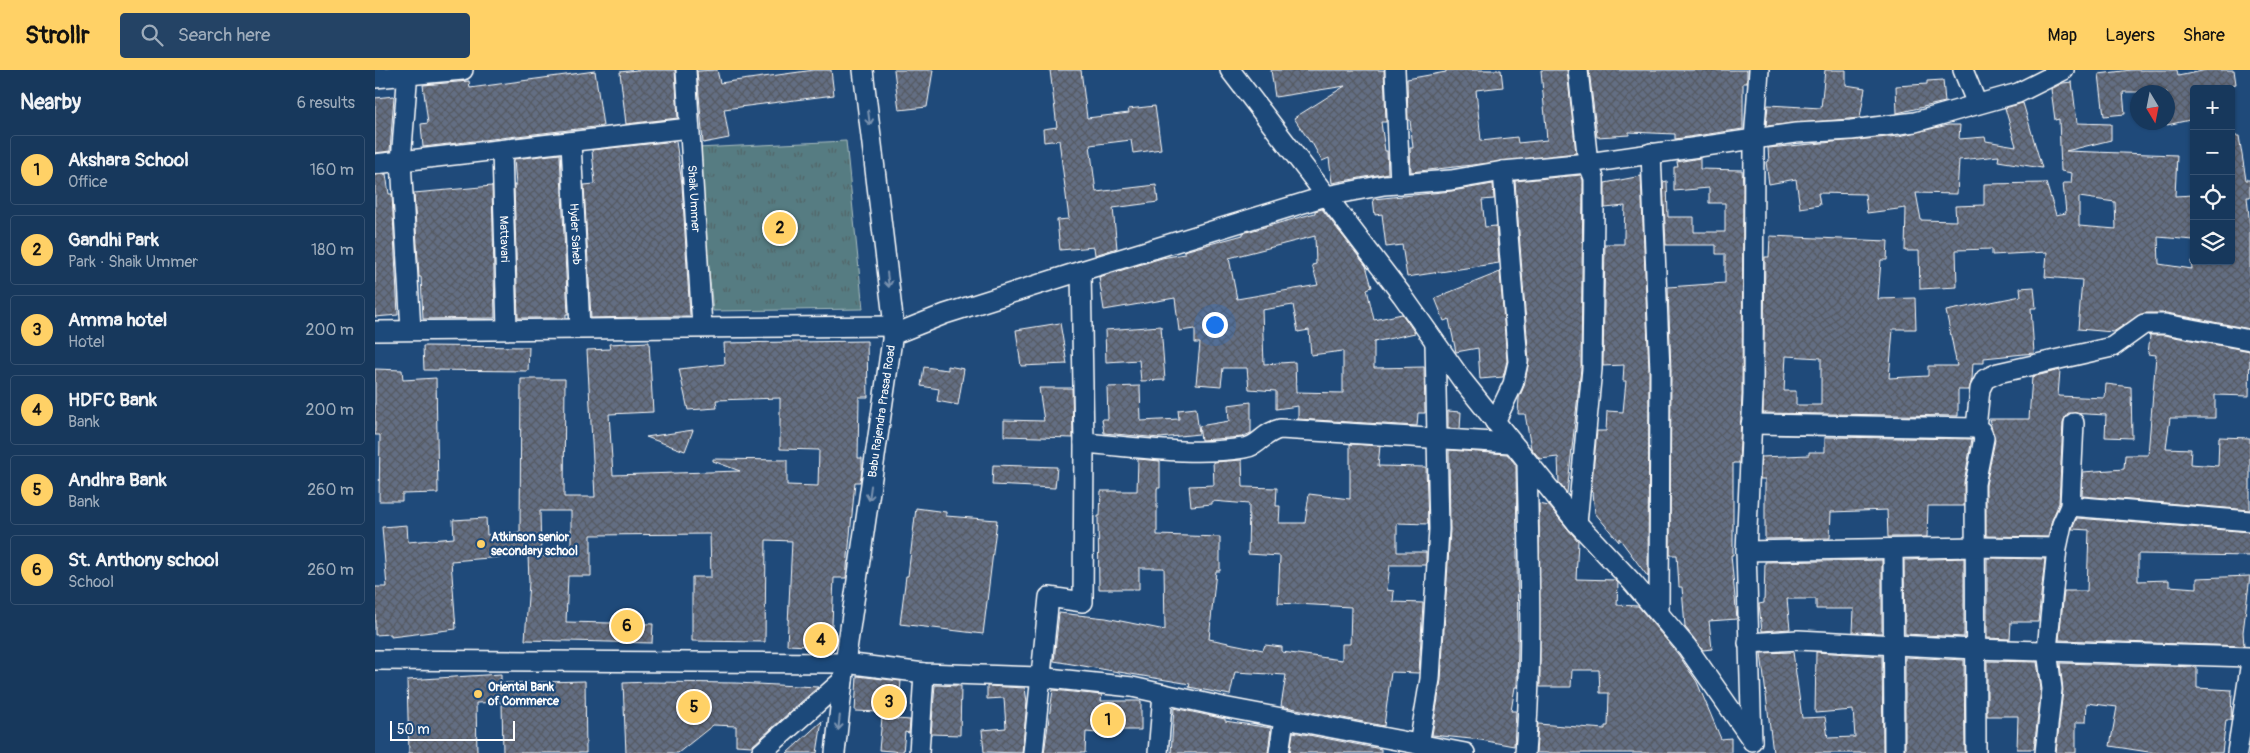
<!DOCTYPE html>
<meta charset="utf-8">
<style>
:root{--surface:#17385c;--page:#244365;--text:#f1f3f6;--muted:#9eacbb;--line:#365272;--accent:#ffd166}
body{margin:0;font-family:Pangolin,sans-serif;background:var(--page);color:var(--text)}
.controls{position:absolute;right:15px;top:15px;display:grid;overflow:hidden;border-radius:5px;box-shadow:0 1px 4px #0004}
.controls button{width:45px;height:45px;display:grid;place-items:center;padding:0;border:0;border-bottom:1px solid var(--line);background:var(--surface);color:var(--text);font:25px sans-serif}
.compass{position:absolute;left:1755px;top:15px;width:45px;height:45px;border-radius:50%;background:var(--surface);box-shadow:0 1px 4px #0004;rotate:170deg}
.scale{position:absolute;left:15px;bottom:12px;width:125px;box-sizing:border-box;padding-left:5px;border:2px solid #fff;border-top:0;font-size:14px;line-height:18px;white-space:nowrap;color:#fff;-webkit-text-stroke:4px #1f4a7a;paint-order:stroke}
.you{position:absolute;left:839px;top:254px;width:18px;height:18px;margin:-12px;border:4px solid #fff;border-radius:50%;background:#1a73e8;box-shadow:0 0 0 8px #1a73e833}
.badge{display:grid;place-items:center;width:32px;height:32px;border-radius:50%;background:var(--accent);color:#111;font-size:16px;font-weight:700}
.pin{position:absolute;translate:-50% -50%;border:2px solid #fff;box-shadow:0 1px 5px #0006}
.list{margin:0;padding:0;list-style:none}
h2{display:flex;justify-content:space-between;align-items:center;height:65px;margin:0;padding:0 20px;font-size:21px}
h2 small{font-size:16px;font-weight:400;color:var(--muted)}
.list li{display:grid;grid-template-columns:32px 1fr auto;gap:15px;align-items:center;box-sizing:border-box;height:70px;margin:0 10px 10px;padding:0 10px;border:1px solid var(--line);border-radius:5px}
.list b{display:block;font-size:19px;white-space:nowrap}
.list p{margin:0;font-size:16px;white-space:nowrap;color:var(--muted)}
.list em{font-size:16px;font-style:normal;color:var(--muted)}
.icon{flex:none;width:28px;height:28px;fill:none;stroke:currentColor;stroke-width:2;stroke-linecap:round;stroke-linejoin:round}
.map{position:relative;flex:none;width:1875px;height:683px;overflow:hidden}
header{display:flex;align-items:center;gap:30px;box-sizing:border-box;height:70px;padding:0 25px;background:var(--accent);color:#111}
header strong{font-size:24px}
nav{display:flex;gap:28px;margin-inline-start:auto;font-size:18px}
.search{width:350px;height:45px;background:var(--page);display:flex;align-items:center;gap:12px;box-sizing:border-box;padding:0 18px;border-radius:5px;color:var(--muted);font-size:19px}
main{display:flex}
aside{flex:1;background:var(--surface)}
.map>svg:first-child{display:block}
.grass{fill:url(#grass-tufts);stroke:#aabec0}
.building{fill:url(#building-cross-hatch);stroke:#fff;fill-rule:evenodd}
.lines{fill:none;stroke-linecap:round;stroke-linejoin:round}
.minor-casing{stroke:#fff;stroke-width:22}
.minor{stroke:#1f4a7a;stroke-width:19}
.oneway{stroke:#7992af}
.poi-dot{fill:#ffd166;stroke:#1f4a7a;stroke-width:2}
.labels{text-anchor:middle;stroke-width:4.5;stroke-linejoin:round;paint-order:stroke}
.street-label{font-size:12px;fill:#fff;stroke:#1f4a7a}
.poi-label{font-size:12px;font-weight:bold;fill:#fff;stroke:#1f4a7a;text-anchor:start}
</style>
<header>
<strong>Strollr</strong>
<div class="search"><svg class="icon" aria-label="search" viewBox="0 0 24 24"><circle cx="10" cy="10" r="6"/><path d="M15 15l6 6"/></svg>Search here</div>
<nav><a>Map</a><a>Layers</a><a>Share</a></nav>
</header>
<main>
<aside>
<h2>Nearby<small>6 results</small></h2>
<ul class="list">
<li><span class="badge">1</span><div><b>Akshara School</b><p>Office</p></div><em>160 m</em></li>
<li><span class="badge">2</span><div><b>Gandhi Park</b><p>Park · Shaik Ummer</p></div><em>180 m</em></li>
<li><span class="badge">3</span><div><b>Amma hotel</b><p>Hotel</p></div><em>200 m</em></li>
<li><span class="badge">4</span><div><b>HDFC Bank</b><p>Bank</p></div><em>200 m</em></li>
<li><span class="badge">5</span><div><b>Andhra Bank</b><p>Bank</p></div><em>260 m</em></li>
<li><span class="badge">6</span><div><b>St. Anthony school</b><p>School</p></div><em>260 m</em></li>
</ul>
</aside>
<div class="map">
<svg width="1875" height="683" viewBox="0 0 1875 683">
<defs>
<pattern id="grass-tufts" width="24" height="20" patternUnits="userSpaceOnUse" patternTransform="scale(1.25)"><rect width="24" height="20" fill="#567c82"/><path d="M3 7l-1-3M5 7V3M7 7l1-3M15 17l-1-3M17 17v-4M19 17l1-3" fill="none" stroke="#516467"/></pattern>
<pattern id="building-cross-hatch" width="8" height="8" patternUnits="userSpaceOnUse" patternTransform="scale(1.25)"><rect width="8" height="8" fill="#636e83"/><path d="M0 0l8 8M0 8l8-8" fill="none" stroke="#555a62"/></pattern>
</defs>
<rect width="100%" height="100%" fill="#1f4a7a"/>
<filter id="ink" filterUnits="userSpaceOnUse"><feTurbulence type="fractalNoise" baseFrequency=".02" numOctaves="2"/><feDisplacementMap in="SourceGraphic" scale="10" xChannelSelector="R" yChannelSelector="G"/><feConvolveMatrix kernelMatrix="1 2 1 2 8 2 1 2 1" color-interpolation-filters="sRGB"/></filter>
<g filter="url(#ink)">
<!-- grass -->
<path class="grass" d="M471,71L488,239L338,241L322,78Z"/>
<!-- building -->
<path class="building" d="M262,0H300L303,48L251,54L245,2Z
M342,0L345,13L439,0H456L459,25L349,39L354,68L328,73L322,1Z
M519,0H558L552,37L524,40Z
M675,0H706L712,48L754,43L753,39L780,36L786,79L758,83L756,70L715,75L721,122L781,115L783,132L738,138L742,178L720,185L719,177L685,180L682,150L694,149L684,70L669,72L668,59L682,57Z
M896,0H1009L1011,52H1006L1010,81H1012L1013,103L957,113L954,88L947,91L936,71L935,72L919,48L970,16L900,27Z
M1071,0H1126L1128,17L1101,20L1106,71L1142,67L1143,73L1172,70L1166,0H1192L1201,83L1036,102L1035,78H1038L1035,50H1033L1032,9L1071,2Z
M1214,0H1372V13H1368V59L1300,69V64L1254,62V65L1222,67Z
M1450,0H1471V15L1490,18L1485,48L1391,56L1393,35L1446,38Z
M1756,0H1802L1803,6L1832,0H1859L1861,14L1838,19H1819V49L1792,55V22H1748L1750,44L1729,46L1724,4Z
M220,1L228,56L48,77L46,54L53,53L48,15L94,11L95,18Z
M1568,10L1570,32L1522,43L1521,16L1552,14V11Z
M1697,12L1702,53L1736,54V70L1691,81L1802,85L1800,126L1819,125V170L1783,167L1784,194L1817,199L1816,191H1856V66H1864L1871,110H1875V127H1872L1875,157V259L1792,243H1769L1738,262L1703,259L1707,210L1670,207L1672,182L1617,185V179L1581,180L1582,217L1545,219L1544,181H1530L1531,138L1492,143L1490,124L1443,123L1445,135L1425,138L1421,109L1394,114L1391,92L1394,91L1393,78L1524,66L1573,55H1585L1584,69L1610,67L1611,71L1641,76L1630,38L1648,33L1667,98L1623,91L1624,86L1584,90L1582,124L1541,123L1546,150L1581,151L1580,136L1609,135V114L1671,113L1681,145L1691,143L1688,113H1696L1697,103L1686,101L1684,49L1680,50L1676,19L1688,13ZM1704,127L1740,132L1741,159L1704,156Z
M19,26L15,81L0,83V28Z
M301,71L307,114L315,246L216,248L209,115L220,114L217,80Z
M185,84L193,244H191V248H143L139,115H141L139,89Z
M1325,88V99L1367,100L1368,116L1367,325L1364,393H1358V485H1356L1362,549L1334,551L1337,579L1328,580L1310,557L1307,517H1304L1302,485H1295L1296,301L1293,217L1350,213V184H1341V175H1291L1288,112L1292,111L1293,147H1319V162H1350V133H1334V118L1299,121V97H1303L1302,92Z
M11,104L14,124H17L23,245L0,247V105Z
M1206,105L1208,110L1206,298L1192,423L1184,413L1183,387L1165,389L1156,378L1150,344H1143L1144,328L1149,316L1154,291L1140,111Z
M1266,106L1274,301L1273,507L1244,468V472L1220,443L1218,422H1216L1222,361H1231L1232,341L1248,342L1251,311H1248L1249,295L1228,296L1230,174H1249V164L1250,136L1230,138V113Z
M1118,114L1119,129L1107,130L1110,157L1121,156L1124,193L1032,207L1027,175L1011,177L1007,144L1000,145L998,129L1077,121Z
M117,116L120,248L48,249L46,207H44L39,123Z
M947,139L991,196L997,217L992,219L999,250L1027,244L1040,263L999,272V298L1049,297L1050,343H1043L1042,356L923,349V336L901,339V321L874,319L872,298H848L846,316L821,314L825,273H820V259L804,261L800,228L729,240L724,207L787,188L809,184V181L868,165V163L940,143V141ZM940,166L941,194L937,195L943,215L862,229L854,188ZM918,235L923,262L934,260L936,285L968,281V323L921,322L920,292L889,294L887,240Z
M1395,166L1513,171L1512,190H1506L1503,229L1540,228L1541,259H1518L1514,308L1553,306V296H1582L1571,241L1646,226L1645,218L1659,217L1661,238H1656L1659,283L1609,288V293H1598L1597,309L1594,320H1583V346L1388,343L1390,187H1394ZM1411,286L1446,288V335H1421V321H1409Z
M1125,202L1132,291L1128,307L1105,309L1103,278L1081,282L1074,249L1069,251L1060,228Z
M685,253L692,294L646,296L641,260Z
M786,256L790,310L766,311L764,290L731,292L730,260Z
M1773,265H1789L1875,281L1874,326L1840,325V348H1795L1791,378L1816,379L1815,394L1843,396L1844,367L1875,368V440L1707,426L1708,402L1749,399L1750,385H1773L1781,285L1773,284L1775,266Z
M492,271L493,327H484L483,388H487V400L485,412H480L471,508H459L456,577L412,575L417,471L391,470L390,572L317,571V507H336L335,464L216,465V506H193L191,552L278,554L277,573L150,570L154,512L153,485L76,491L81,559L16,567V564L0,565V517H12L7,457L32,455L33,472L79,468L78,450L111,448L112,465L145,462L146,309H190L189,427H220L212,280L235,279L234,274L274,272L278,342L234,344L238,405L365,401L338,391V389L412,390V415L443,416L444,380L405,379V328L341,330L342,338L313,340L304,299L350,294L349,273ZM165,441H196V485L166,486Z
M48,276L154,277L153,301L49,300Z
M573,296L589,299L583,335L562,331L564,319L546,316L549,297L573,300Z
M0,299L27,300L28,310L61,308L63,423L27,424V431H4L5,365H0Z
M1685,300L1683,326L1730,328L1731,314L1756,317L1757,368L1730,367L1731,345L1693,343L1688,352L1684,433L1677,450L1673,467L1611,466V415L1620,370L1614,349H1654L1657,307Z
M765,316L766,351L804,349L803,340L821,338L824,364L785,368L729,363L727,349H733L732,317Z
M664,318H697L698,368L629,366V350L669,351Z
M876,332V363L867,367L826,370L824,356L854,351L853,335Z
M1073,341L1086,342L1085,359L1073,358Z
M318,360L310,381L271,367Z
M1450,367L1597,369L1589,412V436H1553L1552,467H1513L1512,440L1456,442L1455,468L1390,469V409H1385L1386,387L1434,385V382H1450Z
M975,374L1005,376L1003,396L1051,397L1053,454L1022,453V482H1051V495H1015L1012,520L1019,521L1018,532L1048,533L1044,603L1016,602L1009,656L906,636L911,605L860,602L855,625L814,617L815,614L679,591L684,543L731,548L790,560L789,498H764V519H724L723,446H725L726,421H762L763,389L785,391V418H782V465L845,467V501H841L834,569L888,580L890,575L907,577V582L967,590V574H975L976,537L903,533L905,486L873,484L874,434L837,431V434L816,436L814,416L839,415L838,392L867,390L868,417L902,418L901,436H905L904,453H930L934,424L975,429Z
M1074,380L1132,384L1141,395L1143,574L1142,617H1140L1136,641H1141L1139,676L1106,670L1057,665L1066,610L1075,460Z
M618,395L682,397L680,418L617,415Z
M1164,434L1174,436L1203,471L1201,509L1240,510L1243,513L1242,535L1263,536L1303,584L1322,612L1346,669L1356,668V683H1161L1163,654L1230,659V656H1233L1234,623H1225L1224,600H1197L1196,617H1165Z
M541,438L571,442V446L622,450L608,564L525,554L531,506H533Z
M1702,448L1875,462V486L1763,484V511L1794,510V516L1822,518V508L1875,506L1868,562L1869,576L1684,570L1689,521H1712L1714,460L1697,459Z
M1589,488V567L1530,564L1529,490Z
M1612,488L1670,489L1663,552H1636L1635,569L1612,568Z
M1507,490V563L1478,562L1479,539H1441V529H1412L1415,559L1387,561L1384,534L1389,533L1390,492Z
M1418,582L1427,648L1450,647L1453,668L1480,667L1478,640L1440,643L1441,582L1507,586L1508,683H1398L1386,583Z
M1530,587L1589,590L1590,683H1530Z
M1612,591L1662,592L1666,619L1659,679H1642L1643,646H1612Z
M1685,593L1822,597V618L1857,620L1856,650H1851L1847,683H1780L1735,676L1742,637L1712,633L1711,652H1701V683H1681L1688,620Z
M126,604V613L210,611L211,683H128L127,632L101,633L102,683H34L32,610Z
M482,606L526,611L525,623L506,622L505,642L480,641Z
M275,612L361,613L443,617L377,676L361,675V656L338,655L303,683H251L248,613Z
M560,615L586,616L585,665L556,664Z
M612,616L650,618L652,632L647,683L609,682L607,660L631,658L629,628L612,629Z
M678,620L727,625L726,631H766V660H722V663L711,662L710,683H669Z
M799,638L850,649V651L896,658L893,683H796Z
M507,648L535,650L534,663L530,662L528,682L504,680Z
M447,651L442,683H412Z
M918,662L1006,679V683H915Z"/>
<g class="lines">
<!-- minor casing -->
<g class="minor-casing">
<g id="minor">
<path d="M33,0L26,91L36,260"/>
<path id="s1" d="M311,0L327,256"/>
<path d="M855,0L1027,225L1087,310L1202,453L1258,513L1312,577L1377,670"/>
<path d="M1020,0L1025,114"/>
<path d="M1588,0L1602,34"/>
<path d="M0,8L88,0"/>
<path id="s2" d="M196,72L205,258"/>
<path id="s3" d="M127,80L132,259"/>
<path d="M1276,83L1285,301L1284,543"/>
<path d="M0,94L314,58"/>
<path d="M0,261L519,256"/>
<path d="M517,265L570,244L706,201"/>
<path d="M1120,352L1138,314L1143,292L1128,101"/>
<path d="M1376,354L1601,358L1606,361L1609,368L1600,414L1601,683"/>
<path d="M1601,358L1605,319L1610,309L1623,303L1737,277L1769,254H1790L1875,270"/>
<path d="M709,373C762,377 816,386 869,378C885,376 887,363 905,359L1136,373"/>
<path d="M1695,436L1875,451"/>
<path d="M1202,453L1217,299L1219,140V108L1213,93L1203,0"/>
<path d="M1518,479L1519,683"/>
<path d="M1371,481L1601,477L1682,478"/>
<path d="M1373,573L1423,570L1600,579L1875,587"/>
<path d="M0,590L470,593L549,603L664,607L757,617L848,637L1090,683"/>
<path d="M1377,671L1371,481L1378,325L1379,70L1384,0"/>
<path d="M1044,675L1055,609L1064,459L1060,273"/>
<path d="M386,683L468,610"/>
<path id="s4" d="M460,683L470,593L519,256L488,0"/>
<path d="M544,683L549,603"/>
<path d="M658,683L674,527L708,532L709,373L706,201L951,126L1009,115L1076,110L1128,101L1213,93L1421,63L1476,60L1540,52L1643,23L1689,0"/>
<path d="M783,683L788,624"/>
<path d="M904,683L909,649"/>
<path d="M1150,683C1158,586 1154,489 1152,392"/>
<path d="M1670,683L1677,619L1672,580L1682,478L1687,454L1695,436L1699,353"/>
<path d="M1862,683L1875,598"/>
</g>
</g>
<!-- minor -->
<use href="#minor" class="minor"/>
</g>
<!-- one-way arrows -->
<defs><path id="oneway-shaft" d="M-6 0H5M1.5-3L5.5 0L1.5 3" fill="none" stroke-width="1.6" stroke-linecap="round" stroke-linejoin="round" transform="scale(1.25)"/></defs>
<g class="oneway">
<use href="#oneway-shaft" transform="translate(494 48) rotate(83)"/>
<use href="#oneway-shaft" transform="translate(513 210) rotate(83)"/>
<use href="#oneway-shaft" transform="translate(495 423) rotate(98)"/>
<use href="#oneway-shaft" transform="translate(464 653) rotate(96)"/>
</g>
</g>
<!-- markers -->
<g class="poi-dot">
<circle cx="106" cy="474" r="5"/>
<circle cx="103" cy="624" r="5"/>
</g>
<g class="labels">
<!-- street labels -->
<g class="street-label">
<text dy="4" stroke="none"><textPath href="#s1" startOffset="129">Shaik Ummer</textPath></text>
<text dy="4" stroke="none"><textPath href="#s2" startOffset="92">Hyder Saheb</textPath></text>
<text dy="4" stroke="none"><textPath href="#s3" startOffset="89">Mattavari</textPath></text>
<text dy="4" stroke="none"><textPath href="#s4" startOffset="345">Babu Rajendra Prasad Road</textPath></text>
</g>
<!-- poi labels -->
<g class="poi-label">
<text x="116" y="471">Atkinson senior<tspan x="116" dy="14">secondary school</tspan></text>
<text x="113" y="621">Oriental Bank<tspan x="113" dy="14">of Commerce</tspan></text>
</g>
</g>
</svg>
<div class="controls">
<button>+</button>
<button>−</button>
<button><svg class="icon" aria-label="locate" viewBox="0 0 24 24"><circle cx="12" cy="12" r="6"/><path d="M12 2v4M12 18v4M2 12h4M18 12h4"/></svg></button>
<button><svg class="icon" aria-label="layers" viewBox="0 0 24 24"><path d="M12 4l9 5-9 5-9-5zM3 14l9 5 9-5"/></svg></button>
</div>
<svg class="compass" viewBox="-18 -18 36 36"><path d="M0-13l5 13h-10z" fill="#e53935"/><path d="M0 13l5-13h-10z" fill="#9eacbb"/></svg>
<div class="scale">50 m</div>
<div class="you"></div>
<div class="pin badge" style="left:733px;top:650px">1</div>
<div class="pin badge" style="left:405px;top:158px">2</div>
<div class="pin badge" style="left:514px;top:632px">3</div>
<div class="pin badge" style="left:446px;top:570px">4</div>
<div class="pin badge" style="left:319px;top:637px">5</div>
<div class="pin badge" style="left:252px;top:556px">6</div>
</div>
</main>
